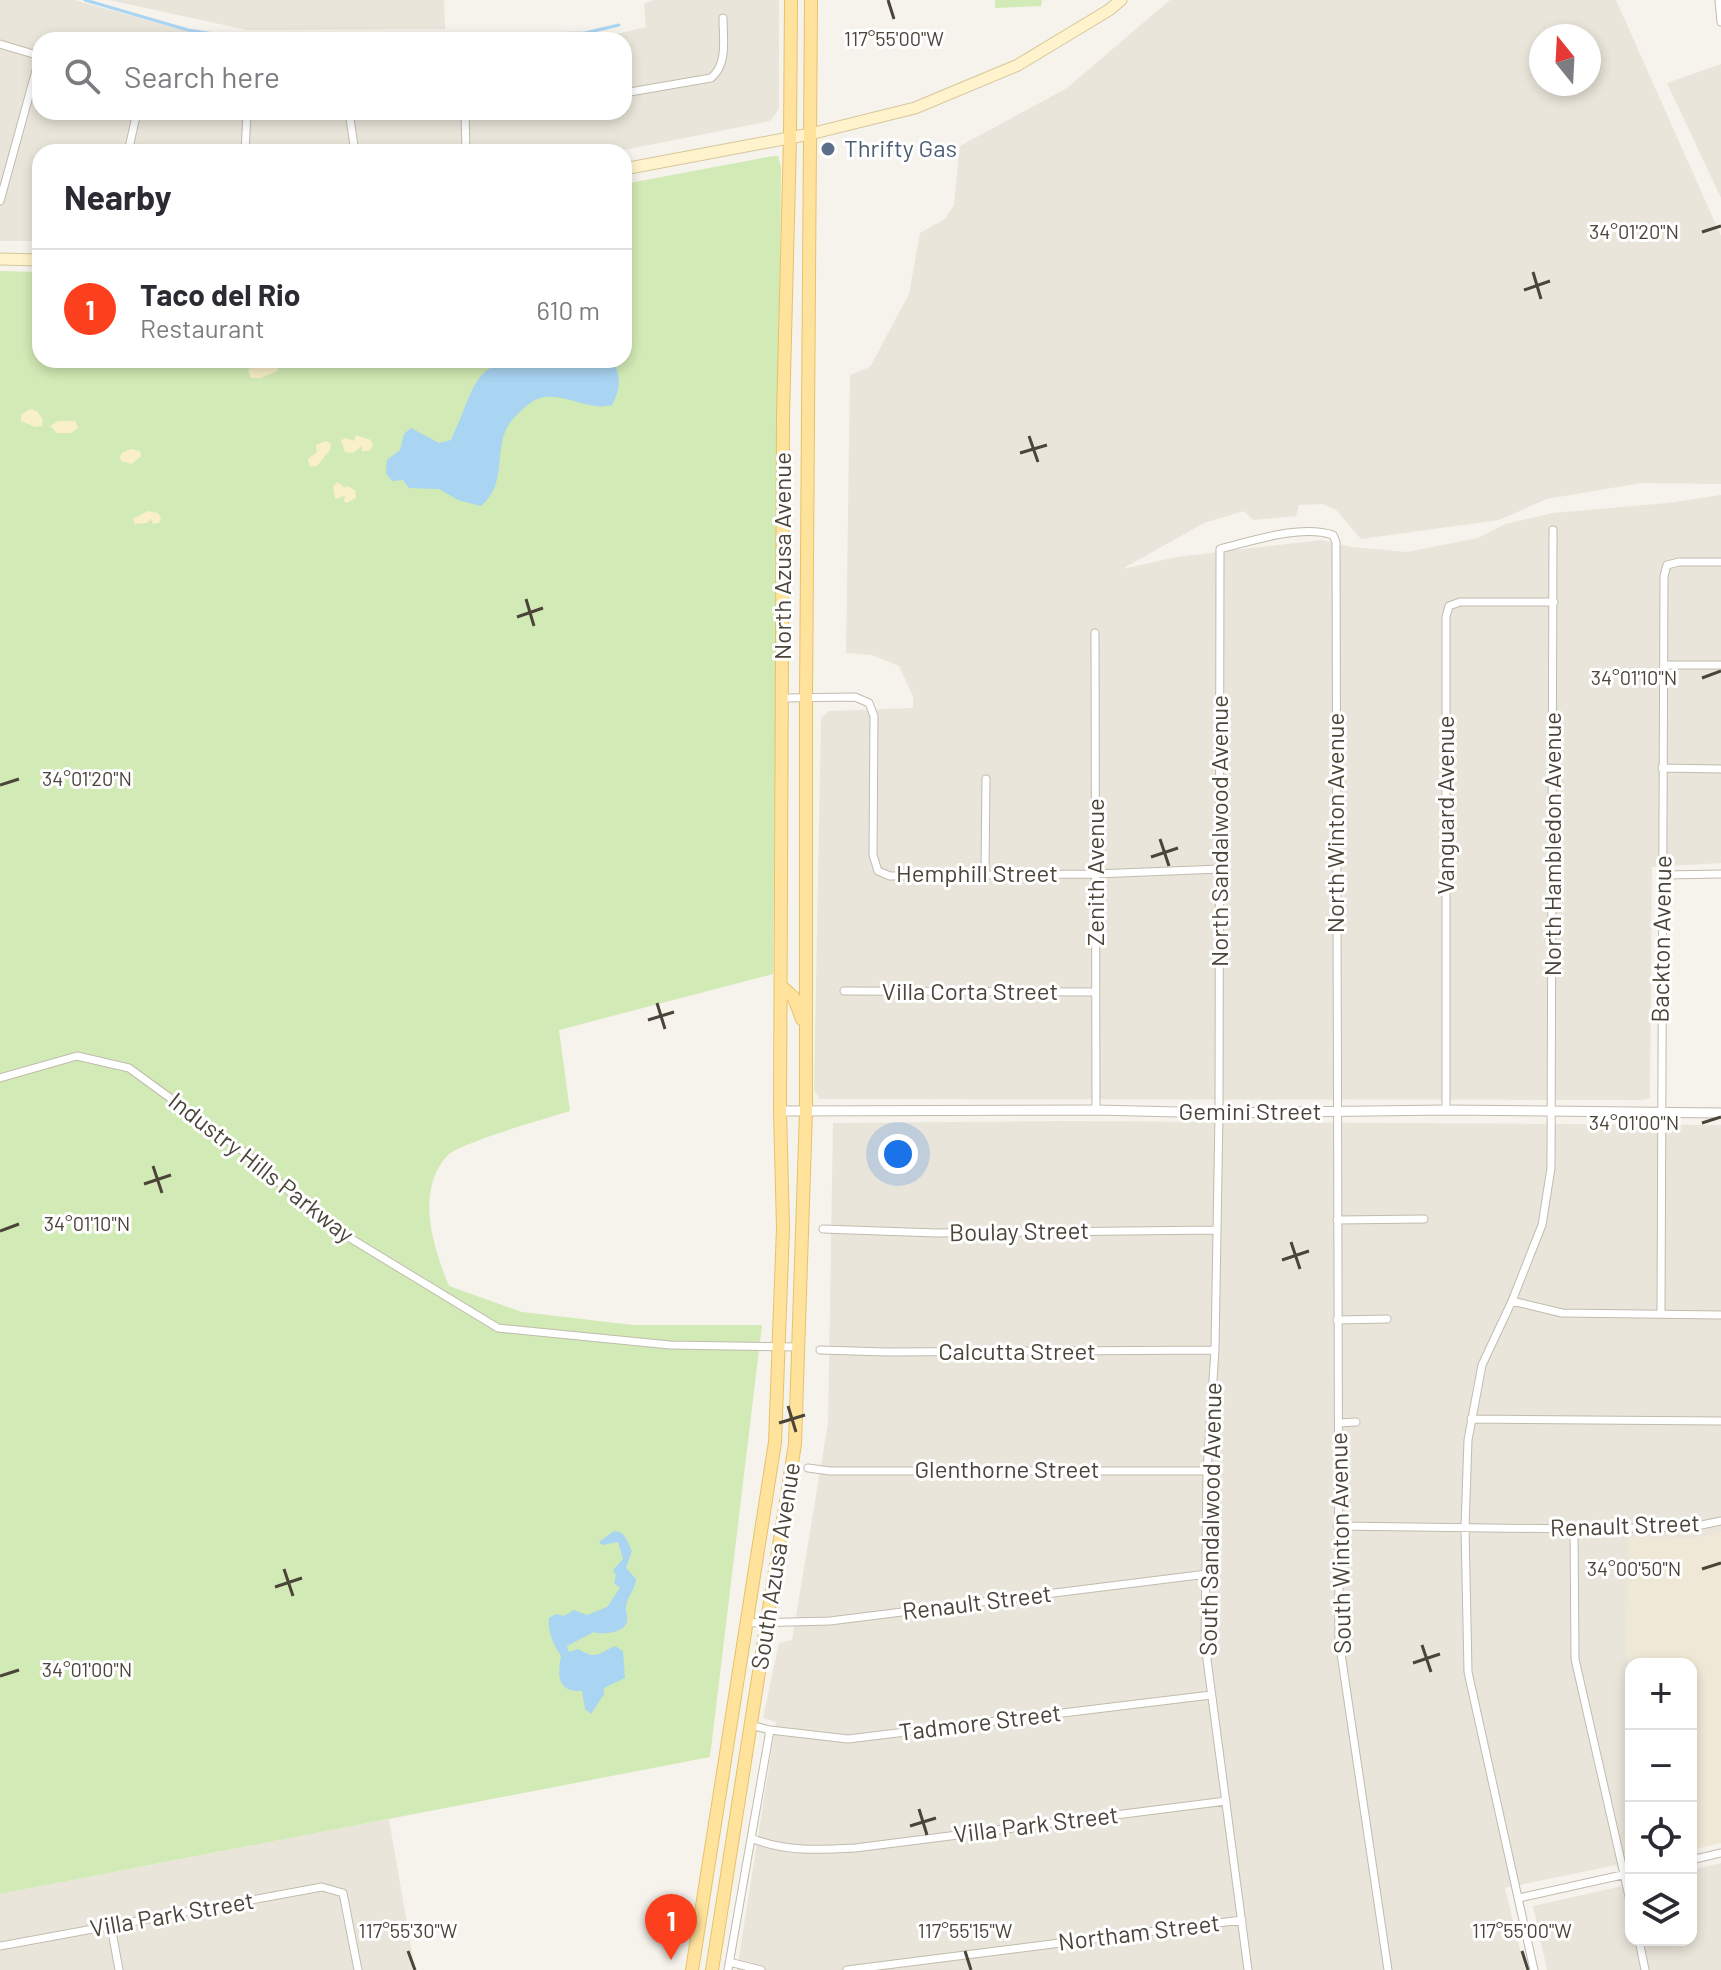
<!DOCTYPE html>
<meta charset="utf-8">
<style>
:root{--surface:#fff;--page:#f2f2f3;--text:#2b2b33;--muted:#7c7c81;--line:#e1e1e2;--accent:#fc3f1d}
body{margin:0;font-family:Barlow,sans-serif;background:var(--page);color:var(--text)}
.controls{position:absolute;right:24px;bottom:24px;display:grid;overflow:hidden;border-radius:16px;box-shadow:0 4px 12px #0003}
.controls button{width:72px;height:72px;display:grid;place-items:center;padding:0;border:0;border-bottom:2px solid var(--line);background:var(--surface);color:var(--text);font:40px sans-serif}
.compass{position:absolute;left:1529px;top:24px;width:72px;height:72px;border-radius:50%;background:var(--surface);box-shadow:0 4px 12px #0003;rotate:342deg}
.you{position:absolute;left:898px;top:1154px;width:28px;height:28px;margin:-20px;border:6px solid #fff;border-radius:50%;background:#1a73e8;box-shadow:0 0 0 12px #1a73e833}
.badge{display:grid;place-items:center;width:52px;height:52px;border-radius:50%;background:var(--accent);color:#fff;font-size:26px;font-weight:700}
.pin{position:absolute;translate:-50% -66px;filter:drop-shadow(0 2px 4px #0008)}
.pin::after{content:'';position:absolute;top:42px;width:28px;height:24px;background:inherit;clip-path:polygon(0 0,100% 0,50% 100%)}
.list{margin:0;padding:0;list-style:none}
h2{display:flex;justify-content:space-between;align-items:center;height:104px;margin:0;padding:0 32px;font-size:34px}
h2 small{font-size:26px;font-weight:400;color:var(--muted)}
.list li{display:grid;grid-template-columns:52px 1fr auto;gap:24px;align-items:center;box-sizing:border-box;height:120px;padding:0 32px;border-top:2px solid var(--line)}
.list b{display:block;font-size:30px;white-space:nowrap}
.list p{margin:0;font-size:26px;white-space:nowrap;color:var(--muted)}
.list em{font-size:26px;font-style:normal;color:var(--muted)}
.icon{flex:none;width:44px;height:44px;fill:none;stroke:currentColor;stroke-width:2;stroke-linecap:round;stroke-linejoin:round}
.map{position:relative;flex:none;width:1721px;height:1970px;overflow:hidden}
.search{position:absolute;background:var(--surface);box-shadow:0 4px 12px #0003;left:32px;top:32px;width:600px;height:88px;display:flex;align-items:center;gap:20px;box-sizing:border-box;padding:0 28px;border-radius:24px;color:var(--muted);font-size:30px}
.panel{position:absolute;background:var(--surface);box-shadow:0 4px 12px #0003;left:32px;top:144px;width:600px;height:224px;border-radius:24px}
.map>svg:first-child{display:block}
.residential{fill:#eae5da;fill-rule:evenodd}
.education{fill:#efe8d6}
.green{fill:#d2eab5}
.sand{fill:#f9efc9}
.water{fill:#a9d4f2}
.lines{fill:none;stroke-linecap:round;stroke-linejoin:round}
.stream{stroke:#a9d4f2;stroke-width:3}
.minor-casing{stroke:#c2bbae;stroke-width:9}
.tertiary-casing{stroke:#c2bbae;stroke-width:11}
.secondary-casing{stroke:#d6c79b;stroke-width:13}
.primary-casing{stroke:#e6c16a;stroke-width:14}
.minor{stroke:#fff;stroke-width:7}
.tertiary{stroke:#fff;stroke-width:9}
.secondary{stroke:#fff3cd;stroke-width:11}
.primary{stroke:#ffe39c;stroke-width:12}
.ticks{fill:none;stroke:#4b4439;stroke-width:3}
.service-dot{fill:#5c6f8a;stroke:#fff;stroke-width:3}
.labels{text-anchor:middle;stroke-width:6;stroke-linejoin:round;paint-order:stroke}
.service-label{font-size:24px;fill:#4e5e75;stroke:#fff;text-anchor:start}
.street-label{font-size:24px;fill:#4b4439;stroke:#fff}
.ticks-label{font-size:20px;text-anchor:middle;fill:#4b4439;stroke:#fff;stroke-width:6;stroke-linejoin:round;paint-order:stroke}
</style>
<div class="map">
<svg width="1721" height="1970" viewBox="0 0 1721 1970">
<rect width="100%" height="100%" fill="#f6f3ec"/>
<!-- residential -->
<path class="residential" d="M0,0H74L221,40H40V112H624V40H441L604,37L646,27L644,4L653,0H779V109L770,121L614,152H40V241H0Z
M109,0H444L445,29L247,30Z
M1170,0H1616L1721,236V484L1641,483L1547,499L1499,520L1361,539L1336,510L1323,504L1299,505L1296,516L1253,520L1244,511L1204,523L1122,569L1177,557L1321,540L1352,547L1407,552L1478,538L1505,524L1553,513L1667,503L1721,495V863L1652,867L1650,1098L1644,1100L820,1099L814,1091L821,718L829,711L913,708V696L899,666L872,655L846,653L850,375L870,367L909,294L920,233L945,219L954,205L960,146L1067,88ZM1541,36H1589V84H1541Z
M1721,64V198L1667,83Z
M1061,1121L1721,1125V1532L1697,1538H1629L1627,1652L1631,1672V1862L1505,1888L1525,1970H737L776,1722L763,1718L779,1643L792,1640L828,1423L833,1123Z
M389,1819L415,1970H0V1894Z
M1721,1863V1970H1547L1533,1906L1631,1884V1940H1691V1870Z"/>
<!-- education -->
<path class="education" d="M1721,1532V1843L1691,1850V1664H1631V1672L1627,1652L1629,1537L1697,1538Z"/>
<!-- green -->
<path class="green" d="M995,0H1042L1041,6L995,8Z
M773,156H778L781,167L773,974L559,1030L570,1111C548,1118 458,1143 447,1156C415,1192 433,1247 449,1286L522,1312L633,1325H762L710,1757L0,1894V271L40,272V360H624V184Z"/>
<!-- sand -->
<path class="sand" d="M261,360L276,362L278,371L260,378H251L248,370Z
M30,409L37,411L43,420L42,426L35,427L21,421V415Z
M58,421H75L78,428L71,433H57L50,426Z
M356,435L371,440L373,446L369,451H362V446L353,453L345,452L341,440L346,438L354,441Z
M326,441L331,444L330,450L317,466L310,467L308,459L317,452L316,445Z
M131,449L140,451L141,456L132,464L121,461L120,457L122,453Z
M338,482L345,488L347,486L355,490L356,498L347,503L344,501L345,496L335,499L333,486Z
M148,511L158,513L161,518L159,523L153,524L151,519L147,523L135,524L133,519Z"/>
<!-- water -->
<path class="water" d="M496,360H613C621,376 621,389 612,405C584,413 555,384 529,404C522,409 512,419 508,426C493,451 508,484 481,506L458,500L439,489L409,488L403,480L392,481L386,473L387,460L400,450L404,434L411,428L439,443L451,440C454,432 458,424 461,417C470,396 474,376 495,365Z
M614,1531C626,1532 627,1541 632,1551L626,1568L636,1579C635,1589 630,1593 627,1602C624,1609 628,1614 627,1621C625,1633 602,1635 594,1632L567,1646L569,1652L578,1649C597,1660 597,1654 615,1646L623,1651L625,1678L604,1688V1694L591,1714L585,1709L582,1691C558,1692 557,1677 561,1656C554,1645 547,1631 549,1618L556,1614L564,1616L574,1610L587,1615L607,1607L620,1588L614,1583L616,1575L613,1570L623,1559L618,1542L602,1545L599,1542Z"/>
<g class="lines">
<!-- stream -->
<path class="stream" d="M85,0L188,30L253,40L585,33L619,25"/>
<!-- minor casing -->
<g class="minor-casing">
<path id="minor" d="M1719,0L1721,22
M0,44L40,56L0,201
M624,93L711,78C728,64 723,39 723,18
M349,112L355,152
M465,112L466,152
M128,152L137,112
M245,152L247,112
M1095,633L1096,1110
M1664,665H1721
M783,698L855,697L869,703L874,716L873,855L878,871L890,876L1096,874L1220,869
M1662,768L1721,769
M985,873L986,779
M1664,875L1721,874
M844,991L1096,992
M0,1078L77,1056L129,1068L244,1152L327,1224L498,1328L670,1345L799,1347
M1446,1110V617L1449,606L1460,602H1554
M1337,1220L1424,1219
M823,1229L936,1233L1216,1230
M1512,1301L1562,1313L1721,1315
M1661,1314L1664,576L1667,565L1679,562H1721
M1337,1320L1387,1319
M820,1350L888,1352L1215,1350
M1471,1419L1721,1421
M1339,1423L1356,1422
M808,1468L830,1471H1207
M1337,1526L1574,1529L1692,1527L1721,1521
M1574,1529L1575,1659L1631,1905
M747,1623L830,1621L1207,1574
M750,1725L770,1730L848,1739L1211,1695
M751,1838C784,1852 820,1850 855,1848L1226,1801
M1691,1860L1721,1853
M1519,1898L1631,1873
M111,1926L119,1970
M1639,1940L1645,1970
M0,1946L322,1887L343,1893L358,1970
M729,1962L761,1970
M728,1970L770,1730
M847,1970L1242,1920
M1248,1970L1205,1644L1207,1471L1215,1350L1219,1113L1220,549C1252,541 1301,524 1333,535L1336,542L1339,1640L1388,1970
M1534,1970L1468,1672L1465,1527L1468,1440L1482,1365L1512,1301L1542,1225L1551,1168L1553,530"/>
</g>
<!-- tertiary casing -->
<g class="tertiary-casing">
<path id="tertiary" d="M780,1111L1096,1110L1219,1113L1446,1110L1721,1113"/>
</g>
<!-- secondary casing -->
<g class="secondary-casing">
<path id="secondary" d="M624,169L810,134L915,108L1018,65L1109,10L1121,0
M0,259L40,260"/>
</g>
<!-- primary casing -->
<g class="primary-casing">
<path id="primary" d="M781,986L794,998L802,1019
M692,1970L775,1442L783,1228L780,1111L783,416L790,138L791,0
M712,1970L795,1444L806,1111V698L811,0"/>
</g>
<!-- minor -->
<use href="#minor" class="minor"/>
<!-- tertiary -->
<use href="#tertiary" class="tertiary"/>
<!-- secondary -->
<use href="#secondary" class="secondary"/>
<!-- primary -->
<use href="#primary" class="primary"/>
</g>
<!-- ticks -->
<path class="ticks" d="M888,0L894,19M1702,232L1721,226M1533,272L1541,299M1524,290L1550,281M1029,436L1038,462M1020,453L1047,445M526,599L534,626M517,617L543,608M1702,678L1721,671M0,785L19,779M1160,839L1169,866M1151,857L1178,848M657,1003L665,1029M648,1020L674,1012M1702,1123L1721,1117M153,1166L162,1193M144,1184L171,1175M0,1231L19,1224M1291,1242L1300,1269M1282,1260L1309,1251M788,1406L796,1432M779,1423L805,1415M284,1569L293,1596M1702,1569L1721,1563M275,1587L302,1578M1422,1645L1431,1672M1413,1663L1440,1654M0,1676L19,1670M919,1809L927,1835M910,1826L936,1818M408,1951L415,1970M965,1951L971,1970M1522,1951L1528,1970"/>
<!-- markers -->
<circle class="service-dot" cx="828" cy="149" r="8"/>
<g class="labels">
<!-- service labels -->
<g class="service-label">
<text x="844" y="157">Thrifty Gas</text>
</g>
<!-- street labels -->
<g class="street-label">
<text transform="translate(783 556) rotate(-90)" y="8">North Azusa Avenue</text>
<text transform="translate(1446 805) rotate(-90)" y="8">Vanguard Avenue</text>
<text transform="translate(1336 823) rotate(-90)" y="8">North Winton Avenue</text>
<text transform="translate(1220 831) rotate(-90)" y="8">North Sandalwood Avenue</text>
<text transform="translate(1553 844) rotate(-90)" y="8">North Hambledon Avenue</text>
<text transform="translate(1096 872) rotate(-90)" y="8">Zenith Avenue</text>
<text x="977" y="882">Hemphill Street</text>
<text transform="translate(1662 939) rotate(-89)" y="8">Backton Avenue</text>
<text x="970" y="1000">Villa Corta Street</text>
<text x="1250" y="1120">Gemini Street</text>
<text transform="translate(261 1168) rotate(38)" y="8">Industry Hills Parkway</text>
<text transform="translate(1019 1232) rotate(-1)" y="8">Boulay Street</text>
<text x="1017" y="1360">Calcutta Street</text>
<text x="1007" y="1478">Glenthorne Street</text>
<text transform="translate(1211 1519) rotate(-89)" y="8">South Sandalwood Avenue</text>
<text transform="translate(1625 1526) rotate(-2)" y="8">Renault Street</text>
<text transform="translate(1341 1543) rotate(-91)" y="8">South Winton Avenue</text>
<text transform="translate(776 1566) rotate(-81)" y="8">South Azusa Avenue</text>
<text transform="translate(977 1603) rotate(-7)" y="8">Renault Street</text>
<text transform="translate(980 1723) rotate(-7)" y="8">Tadmore Street</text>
<text transform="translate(1036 1825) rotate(-7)" y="8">Villa Park Street</text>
<text transform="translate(172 1915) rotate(-10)" y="8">Villa Park Street</text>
<text transform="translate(1139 1933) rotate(-7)" y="8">Northam Street</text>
</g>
</g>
<g class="ticks-label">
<text x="894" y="46">117°55'00"W</text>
<text x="1634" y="239">34°01'20"N</text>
<text x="1634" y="685">34°01'10"N</text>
<text x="87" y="786">34°01'20"N</text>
<text x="1634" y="1130">34°01'00"N</text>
<text x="87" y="1231">34°01'10"N</text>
<text x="1634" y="1576">34°00'50"N</text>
<text x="87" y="1677">34°01'00"N</text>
<text x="408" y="1938">117°55'30"W</text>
<text x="965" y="1938">117°55'15"W</text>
<text x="1522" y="1938">117°55'00"W</text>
</g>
</svg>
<div class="controls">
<button>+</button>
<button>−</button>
<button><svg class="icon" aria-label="locate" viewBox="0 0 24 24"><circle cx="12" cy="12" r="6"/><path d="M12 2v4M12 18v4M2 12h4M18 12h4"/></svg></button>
<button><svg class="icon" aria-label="layers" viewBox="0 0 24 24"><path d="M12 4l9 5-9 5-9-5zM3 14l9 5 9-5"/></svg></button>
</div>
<svg class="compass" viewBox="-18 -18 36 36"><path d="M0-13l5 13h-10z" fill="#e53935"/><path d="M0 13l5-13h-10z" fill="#7c7c81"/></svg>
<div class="you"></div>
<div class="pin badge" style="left:671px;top:1960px">1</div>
<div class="search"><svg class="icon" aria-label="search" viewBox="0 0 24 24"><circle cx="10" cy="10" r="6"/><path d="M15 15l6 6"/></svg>Search here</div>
<section class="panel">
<h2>Nearby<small></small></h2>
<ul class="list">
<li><span class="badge">1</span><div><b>Taco del Rio</b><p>Restaurant</p></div><em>610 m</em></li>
</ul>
</section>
</div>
